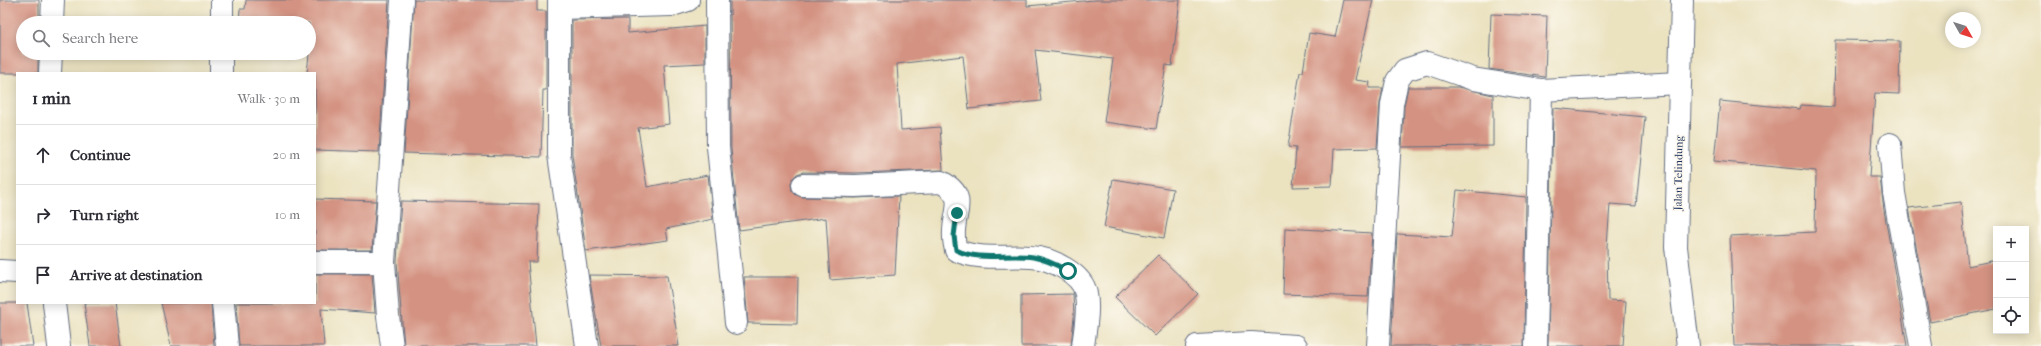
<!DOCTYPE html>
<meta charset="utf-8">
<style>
:root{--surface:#fff;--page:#f2f2f3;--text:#2b2b33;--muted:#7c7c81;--line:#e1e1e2}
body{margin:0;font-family:"IM FELL French Canon",serif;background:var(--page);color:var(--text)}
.controls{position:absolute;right:12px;bottom:12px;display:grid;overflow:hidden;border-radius:0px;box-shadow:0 2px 10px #0003}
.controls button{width:36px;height:36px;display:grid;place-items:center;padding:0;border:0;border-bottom:1px solid var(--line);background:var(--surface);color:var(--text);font:20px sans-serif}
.compass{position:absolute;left:1945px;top:12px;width:36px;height:36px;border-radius:50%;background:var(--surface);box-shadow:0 2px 10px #0003;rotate:129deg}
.stop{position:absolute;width:12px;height:12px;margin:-9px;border:3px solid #0f766e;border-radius:50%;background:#fff}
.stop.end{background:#0f766e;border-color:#fff;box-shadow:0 1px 4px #0008}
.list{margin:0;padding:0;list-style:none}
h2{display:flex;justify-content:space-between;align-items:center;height:52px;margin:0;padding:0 16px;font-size:17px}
h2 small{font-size:13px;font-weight:400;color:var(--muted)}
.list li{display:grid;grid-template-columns:26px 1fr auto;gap:12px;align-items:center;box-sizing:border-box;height:60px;padding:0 16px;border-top:1px solid var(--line)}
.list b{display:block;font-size:15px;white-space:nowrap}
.list em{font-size:13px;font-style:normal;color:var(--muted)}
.icon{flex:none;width:22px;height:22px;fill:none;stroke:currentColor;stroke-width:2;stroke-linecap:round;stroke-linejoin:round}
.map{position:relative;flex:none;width:2041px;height:346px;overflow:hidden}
.search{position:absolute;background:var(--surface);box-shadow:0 2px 10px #0003;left:16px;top:16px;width:300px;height:44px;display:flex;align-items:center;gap:10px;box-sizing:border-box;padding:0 14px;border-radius:22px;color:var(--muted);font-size:15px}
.panel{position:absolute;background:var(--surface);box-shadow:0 2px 10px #0003;left:16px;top:72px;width:300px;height:232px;border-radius:0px}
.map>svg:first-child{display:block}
.building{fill:#d49382}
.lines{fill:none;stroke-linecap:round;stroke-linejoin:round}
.street-casing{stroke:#646e80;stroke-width:24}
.secondary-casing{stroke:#646e80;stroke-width:24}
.street{stroke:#fff;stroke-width:22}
.secondary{stroke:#fff;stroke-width:22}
.route{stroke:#0f766e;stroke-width:5}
.labels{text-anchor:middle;stroke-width:3;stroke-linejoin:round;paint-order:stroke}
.street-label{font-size:11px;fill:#1b2f5e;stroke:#fbf7ec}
</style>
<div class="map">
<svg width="2041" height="346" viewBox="0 0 2041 346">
<rect width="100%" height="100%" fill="#fbf7ec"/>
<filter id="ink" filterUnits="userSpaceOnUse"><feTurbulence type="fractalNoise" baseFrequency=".025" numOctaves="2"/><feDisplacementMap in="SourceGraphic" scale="8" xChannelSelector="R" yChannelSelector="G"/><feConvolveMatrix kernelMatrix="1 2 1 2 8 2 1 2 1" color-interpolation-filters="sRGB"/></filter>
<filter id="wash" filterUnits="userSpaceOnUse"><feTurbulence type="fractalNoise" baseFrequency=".012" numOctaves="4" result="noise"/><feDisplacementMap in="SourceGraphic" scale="16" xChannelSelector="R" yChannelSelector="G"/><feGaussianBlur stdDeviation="0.9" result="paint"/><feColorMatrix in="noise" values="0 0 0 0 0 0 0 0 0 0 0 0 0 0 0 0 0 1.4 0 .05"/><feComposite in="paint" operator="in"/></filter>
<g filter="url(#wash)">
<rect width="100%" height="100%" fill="#ebe2c0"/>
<g id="blocks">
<!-- building -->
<path class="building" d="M0,0H39V23H23V53H38V73H0Z
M246,0H389L379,152L315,150V73H307L309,54L274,53H309V23H239L240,9H245Z
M414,0H537V11H546V90H543L541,157L404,153Z
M730,0H1027V6L1094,0H1180L1172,66L1166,65L1156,129L1104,122L1113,59L1035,50L1041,101L969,109L963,56L897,64L901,130L940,127L943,170L855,173L803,172L797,174L793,178L791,184L792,191L796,195L802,197L855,198L899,196L895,275L830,280L826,218L739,230L731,149Z
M1343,0H1373L1355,80L1370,82L1369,88H1383L1380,103L1377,148L1334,149L1332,186L1293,187L1296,148L1288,147L1300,72H1303L1309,33L1335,37Z
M1491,14L1547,16L1545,77L1489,69Z
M628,19V33L705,26V63L664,65L669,124L638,128L647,187L708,175L713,219L666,229L668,240L586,251L572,154V20Z
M1835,40L1900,41L1899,94L1875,93L1869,177H1880L1884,210L1907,346H1734L1730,236L1815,232L1816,171L1714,161L1720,101L1800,109L1801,105L1834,107Z
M1408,87H1458L1493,95V146L1402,147L1404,106Z
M1553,108L1645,117L1636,206L1610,204L1607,246L1608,300L1626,301L1623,346H1548Z
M1113,179L1173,189L1164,238L1104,227Z
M1457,190L1526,197L1524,346H1391L1397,234L1452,237Z
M315,199L376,201L372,250H315Z
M401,201L539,204L537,262H528L536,346H404L397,262Z
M1961,202L1968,266L1996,260V309L1930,322L1909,208Z
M1285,228L1372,233L1368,297L1283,294Z
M1158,255L1198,294L1155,336L1115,297Z
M315,274H372L375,313L321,309L324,346H239L236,303H315Z
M589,275L667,276L679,346H601Z
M744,277H798L797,324L748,323Z
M1073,294L1074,317L1071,346H1021V295Z
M0,303H27L33,346H0Z
M84,303H115L121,346H90Z
M161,303H211L214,346H171Z"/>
</g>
</g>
<g filter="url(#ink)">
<use href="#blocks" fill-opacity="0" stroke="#646e80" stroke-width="1"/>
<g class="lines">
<!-- street casing -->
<g class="street-casing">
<path id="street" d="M559,0V155L587,346
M717,0L718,147L736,323
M559,8L672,5L688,0
M52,23L53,0
M222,23V0
M50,73L51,53
M221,73V53
M1541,90L1680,83
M1890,144L1894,193L1921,346
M803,185L855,186L941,182C970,197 952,213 954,237C954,241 955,246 956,250C980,261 1006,255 1031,257C1051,258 1083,274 1086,294C1089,310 1085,330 1083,346
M315,262H384
M0,271L17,272
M54,303L59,346
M223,303L227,346
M392,346L388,316L384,262L402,0
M1197,346L1251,343L1296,346
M1378,346L1392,104L1397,81L1405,70L1427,63L1473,79L1541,90L1536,346"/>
</g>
<!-- secondary casing -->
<g class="secondary-casing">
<path id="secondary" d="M1682,0L1676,247L1688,346"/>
</g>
<!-- street -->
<use href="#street" class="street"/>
<!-- secondary -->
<use href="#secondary" class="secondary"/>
</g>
</g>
<g class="lines" filter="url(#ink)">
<!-- route -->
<path class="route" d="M957,213L954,236L956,250C981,262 1007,253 1033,257C1045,259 1057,265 1068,271"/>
</g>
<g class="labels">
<!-- street labels -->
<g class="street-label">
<text transform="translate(1678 173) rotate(-89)" y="4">Jalan Telindung</text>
</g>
</g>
</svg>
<div class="controls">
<button>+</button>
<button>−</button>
<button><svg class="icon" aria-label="locate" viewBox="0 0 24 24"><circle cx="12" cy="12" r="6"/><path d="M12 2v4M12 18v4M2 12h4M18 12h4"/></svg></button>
</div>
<svg class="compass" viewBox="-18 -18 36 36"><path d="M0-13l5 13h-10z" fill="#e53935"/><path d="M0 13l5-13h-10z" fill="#7c7c81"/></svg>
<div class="stop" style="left:1068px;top:271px"></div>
<div class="stop end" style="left:957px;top:213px"></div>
<div class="search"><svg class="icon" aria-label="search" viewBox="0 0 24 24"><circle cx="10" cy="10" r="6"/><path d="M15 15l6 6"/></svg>Search here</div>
<section class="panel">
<h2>1 min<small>Walk · 30 m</small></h2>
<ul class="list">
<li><svg class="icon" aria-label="ahead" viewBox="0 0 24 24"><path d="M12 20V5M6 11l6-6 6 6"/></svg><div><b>Continue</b></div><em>20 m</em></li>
<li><svg class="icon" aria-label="right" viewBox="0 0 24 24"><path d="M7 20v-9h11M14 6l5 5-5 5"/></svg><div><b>Turn right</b></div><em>10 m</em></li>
<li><svg class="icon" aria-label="arrive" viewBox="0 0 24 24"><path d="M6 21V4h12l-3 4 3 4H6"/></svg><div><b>Arrive at destination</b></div></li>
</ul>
</section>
</div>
